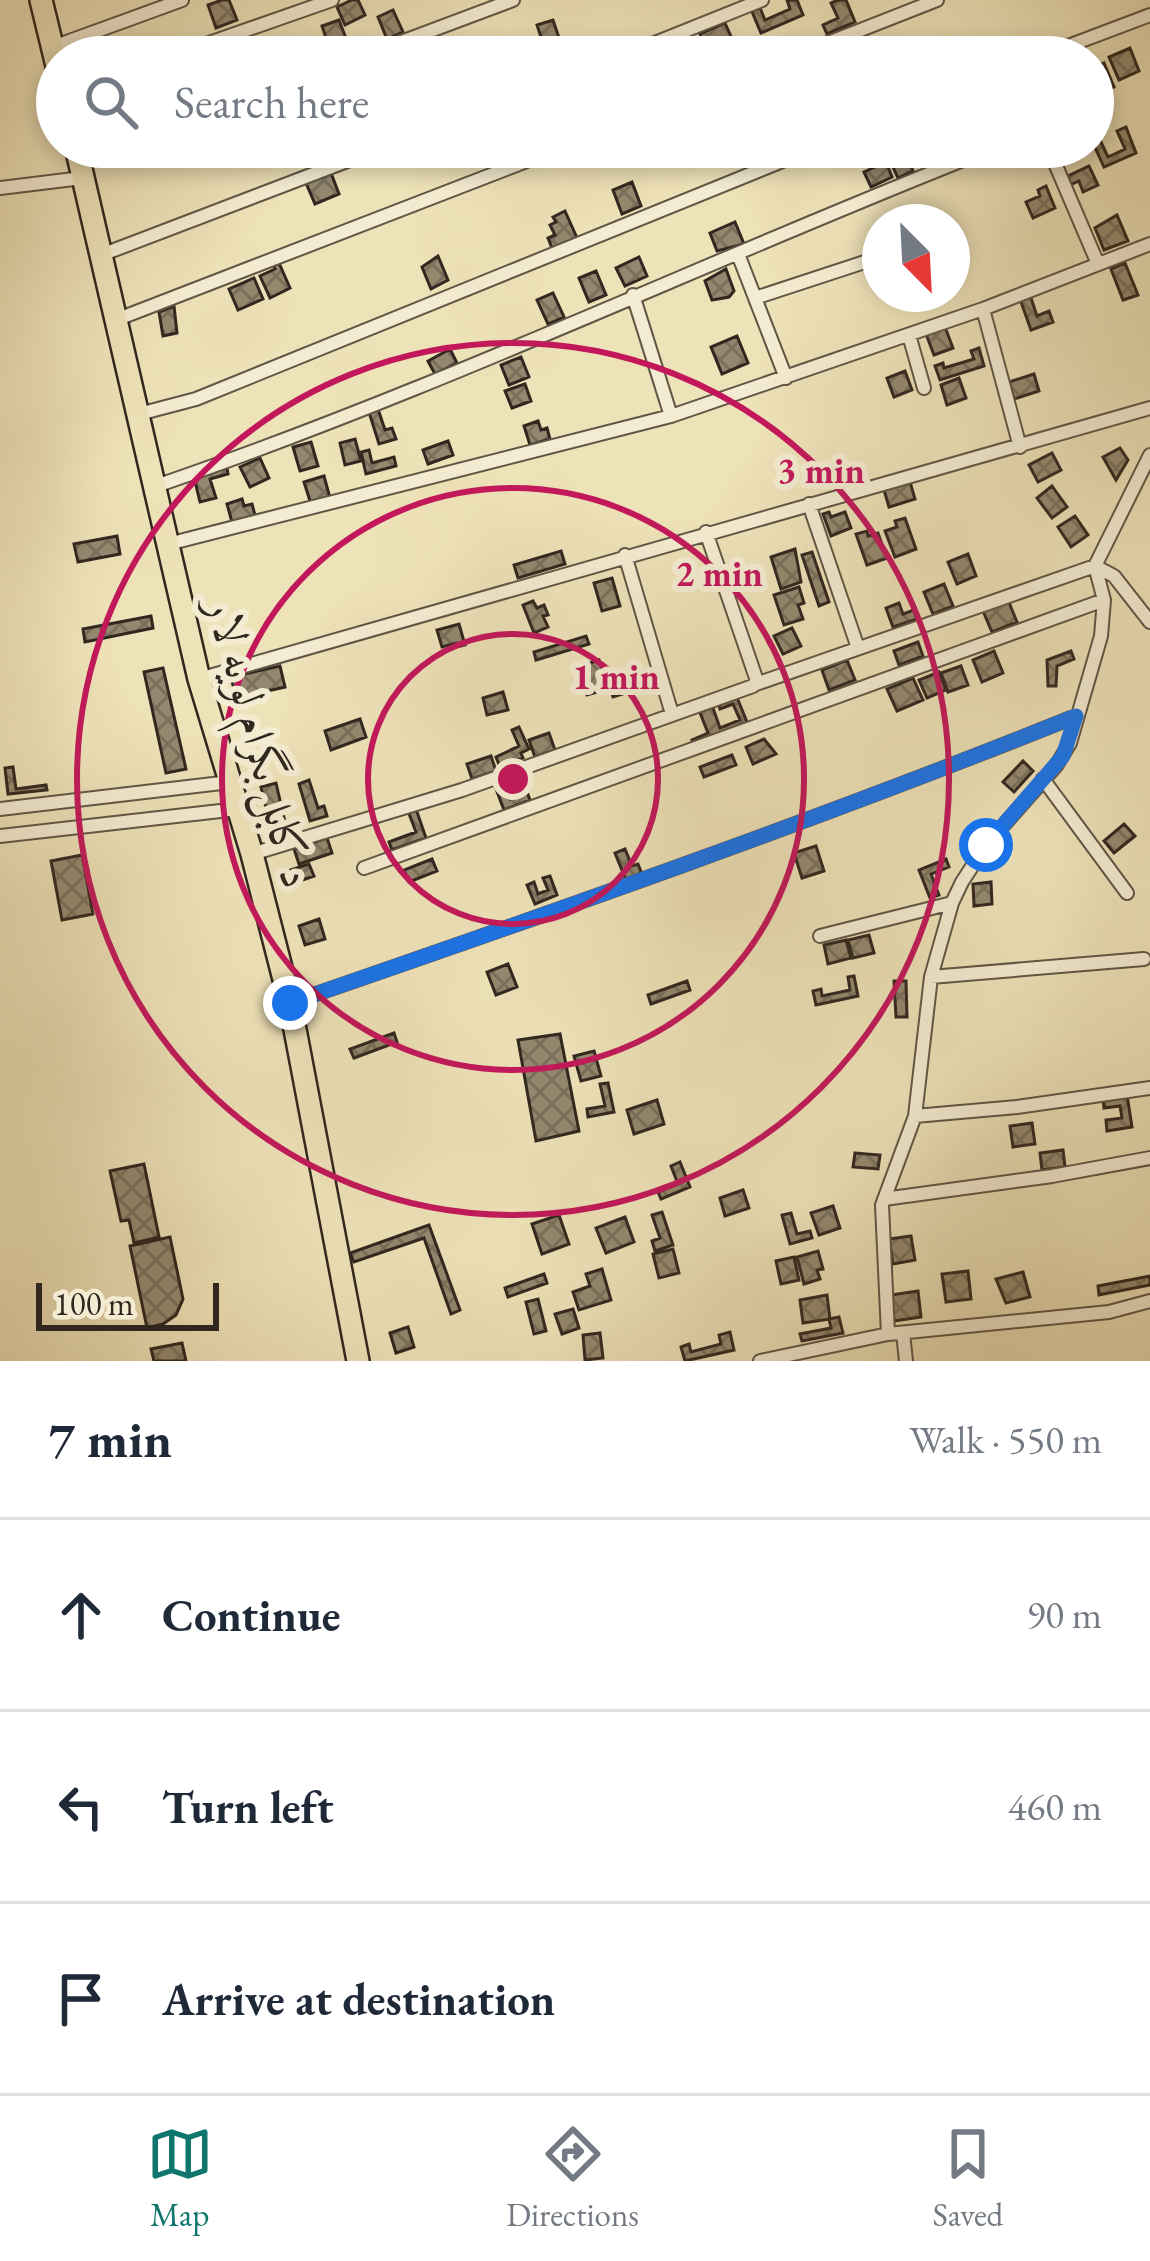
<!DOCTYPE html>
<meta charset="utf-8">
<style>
:root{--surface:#fff;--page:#f2f2f3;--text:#1f2937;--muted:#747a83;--line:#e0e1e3;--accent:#0f766e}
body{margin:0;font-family:"EB Garamond",Amiri,serif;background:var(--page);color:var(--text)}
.compass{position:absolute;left:862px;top:204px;width:108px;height:108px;border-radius:50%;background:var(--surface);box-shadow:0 6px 18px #0003;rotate:156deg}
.scale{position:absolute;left:36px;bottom:30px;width:183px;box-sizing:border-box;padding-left:12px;border:6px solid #31271f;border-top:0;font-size:33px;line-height:42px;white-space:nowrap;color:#31271f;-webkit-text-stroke:9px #f4ecd2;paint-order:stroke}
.stop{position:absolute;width:36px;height:36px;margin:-27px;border:9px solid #1a73e8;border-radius:50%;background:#fff}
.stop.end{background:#1a73e8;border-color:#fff;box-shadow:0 3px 12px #0008}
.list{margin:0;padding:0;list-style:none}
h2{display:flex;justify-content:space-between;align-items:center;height:156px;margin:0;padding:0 48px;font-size:51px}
h2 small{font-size:39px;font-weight:400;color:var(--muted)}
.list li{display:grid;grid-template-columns:78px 1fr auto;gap:36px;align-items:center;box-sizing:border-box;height:192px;padding:0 48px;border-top:3px solid var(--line)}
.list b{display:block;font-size:45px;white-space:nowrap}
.list em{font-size:39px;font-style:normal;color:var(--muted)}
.icon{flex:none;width:66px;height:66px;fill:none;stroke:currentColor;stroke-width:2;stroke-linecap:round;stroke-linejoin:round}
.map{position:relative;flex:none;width:1150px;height:1361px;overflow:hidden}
.search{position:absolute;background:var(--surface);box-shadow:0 6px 18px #0003;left:36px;right:36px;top:36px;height:132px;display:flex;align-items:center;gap:30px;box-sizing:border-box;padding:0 42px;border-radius:66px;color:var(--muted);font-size:45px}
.sheet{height:732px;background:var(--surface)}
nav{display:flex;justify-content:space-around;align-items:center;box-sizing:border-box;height:168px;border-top:3px solid var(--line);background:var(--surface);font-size:33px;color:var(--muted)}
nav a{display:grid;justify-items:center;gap:6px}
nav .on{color:var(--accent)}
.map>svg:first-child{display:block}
.building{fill:url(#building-cross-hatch);stroke:#31271f;stroke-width:3}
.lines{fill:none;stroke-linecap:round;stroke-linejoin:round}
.minor-casing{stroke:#605646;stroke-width:16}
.trunk-casing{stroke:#31271f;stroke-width:26}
.minor{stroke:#f4ecd2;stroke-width:12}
.trunk{stroke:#eee2b9;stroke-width:21}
.route{stroke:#1a73e8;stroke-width:15}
.ring{fill:none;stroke:#c2185b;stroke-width:6}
.labels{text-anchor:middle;stroke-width:12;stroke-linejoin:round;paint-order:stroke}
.street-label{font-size:45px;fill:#31271f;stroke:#f4ecd2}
.centre{fill:#c2185b;stroke:#f4ecd2;stroke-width:6}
.ring-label{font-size:36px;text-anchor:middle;font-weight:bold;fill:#c2185b;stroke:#f4ecd2;stroke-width:12;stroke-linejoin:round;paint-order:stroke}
</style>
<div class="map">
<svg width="1150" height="1361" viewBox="0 0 1150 1361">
<defs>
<pattern id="building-cross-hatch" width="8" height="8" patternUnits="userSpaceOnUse" patternTransform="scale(3)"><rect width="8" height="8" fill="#93886f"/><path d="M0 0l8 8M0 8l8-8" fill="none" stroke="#796f5b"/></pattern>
</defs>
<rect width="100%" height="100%" fill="#eee2b9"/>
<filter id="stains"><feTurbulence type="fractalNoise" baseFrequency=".00167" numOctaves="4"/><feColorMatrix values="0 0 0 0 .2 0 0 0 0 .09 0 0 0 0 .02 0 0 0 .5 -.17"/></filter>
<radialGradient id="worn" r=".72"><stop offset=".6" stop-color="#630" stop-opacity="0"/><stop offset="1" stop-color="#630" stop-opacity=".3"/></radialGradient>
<!-- building -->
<path class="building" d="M222,0H229L237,20L216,28L208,5Z
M352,0H358L365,15L345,25L337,7Z
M787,0H797L803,15L761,33L750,7L758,3L765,20L790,9Z
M838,0H846L855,22L827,34L823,25L838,18L831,3Z
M393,10L403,32L387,39L378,17Z
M339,20L347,41L329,47L322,26Z
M553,20L560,41L544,46L537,25Z
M725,23L733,41L708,52L700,34Z
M1130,48L1139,71L1119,80L1109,57Z
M1104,63L1114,87L1093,96V68Z
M1126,127L1136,153L1104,167L1093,143L1100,140L1108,157L1125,149L1117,131Z
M904,149L913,171L898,178L888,156Z
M886,162L892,177L871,187L864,172Z
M1089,166L1098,185L1083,192L1079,181L1070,185L1066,177Z
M331,173L339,194L315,204L306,183Z
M632,182L641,206L622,214L613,190Z
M1046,186L1055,208L1033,218L1026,202L1040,196L1038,190Z
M565,211L577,238L552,248L548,238L555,235L550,225L556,222L553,217Z
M1117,215L1128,241L1104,250L1095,228Z
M735,222L744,244L717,251L710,233Z
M438,256L448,280L431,289L422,267Z
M639,257L647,276L625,286L616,268Z
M279,263L290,288L270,298L260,276L275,269L274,265Z
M1125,263L1138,295L1123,300L1111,269Z
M726,269L734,291L729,297L712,300L705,281Z
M596,271L606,295L589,302L579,278Z
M254,278L263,299L238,310L229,289Z
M553,293L564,317L548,324L537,300Z
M1030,295L1037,316L1049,311L1053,322L1031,330L1020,299Z
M174,306L177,333L163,336L159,312Z
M945,327L953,348L934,355L926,334Z
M737,336L748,363L722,374L711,347Z
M979,348L984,366L940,380L935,366L943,363L944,368L974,359L971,351Z
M450,349L457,363L435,374L428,361Z
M521,357L529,377L509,385L501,365Z
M905,371L912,390L894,397L887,378Z
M1034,374L1039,391L1014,399L1009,382Z
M959,378L966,398L947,405L941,385Z
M525,384L531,401L512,408L505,391Z
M377,406L385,430L392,428L396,439L379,444L368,409Z
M538,421L541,430L547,428L550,439L530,445L524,426Z
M355,439L361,461L345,465L340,443Z
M448,441L453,455L428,464L423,450Z
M311,442L318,466L300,471L293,447Z
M1120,448L1128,460L1116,480L1103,457Z
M369,450L372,463L394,457L396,466L366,474L361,452Z
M1052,453L1061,470L1038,482L1029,465Z
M260,458L269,478L250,487L240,467Z
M227,468L228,474L210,479L216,498L200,502L194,477Z
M324,476L330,498L311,504L304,482Z
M910,482L915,499L889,507L884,490Z
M1052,486L1067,507L1052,518L1037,498Z
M242,499L244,506L252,504L256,519L233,526L227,504Z
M829,512L831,517L845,512L851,528L831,536L823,514Z
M1075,516L1088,535L1071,547L1058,527Z
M905,518L916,549L895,557L885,531L897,527L895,521Z
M867,531L868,536L878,533L887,558L867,565L856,534Z
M117,536L120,554L78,562L74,544Z
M795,549L801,582L781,589L771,557Z
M561,551L565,564L518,578L514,565Z
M812,552L829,602L819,606L802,555Z
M968,554L976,576L957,584L948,562Z
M612,578L620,606L602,611L594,583Z
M944,584L953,606L933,614L924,592Z
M799,587L804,603L798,605L803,619L784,625L774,595Z
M1008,600L1017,622L992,632L983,611Z
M533,601L537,608L544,605L548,615L543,616L548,627L534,633L523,605Z
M899,603L903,614L914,610L917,619L893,627L886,608Z
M151,616L153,628L85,642L83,629Z
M459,624L465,645L457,647L456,643L442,647L437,630Z
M792,628L801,646L783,654L774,636Z
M586,636L589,644L536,660L534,652Z
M918,642L923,656L899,665L894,651Z
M994,651L1003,673L982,682L973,660Z
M1071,651L1074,659L1057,666L1056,686H1048L1047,660Z
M599,660L608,689L587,695L578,667Z
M847,660L855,680L829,690L822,670Z
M280,666L285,687L236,698L231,677Z
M961,666L968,685L948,692L941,673Z
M163,668L186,769L166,773L144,672Z
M613,671L617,683L643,676L646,687L613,697L606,674Z
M939,672L946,690L927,698L919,680Z
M913,678L923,700L897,711L887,689Z
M503,692L508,710L487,715L483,698Z
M736,695L747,722L694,744L692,740L708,733L699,710L712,705L720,728L740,720L733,704L720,709L718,703Z
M360,719L366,737L331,750L325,731Z
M519,727L529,749L521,753L523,758L500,767L496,757L519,746L512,730Z
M549,733L555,750L535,757L529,740Z
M764,739L776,754L753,764L746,747Z
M732,755L736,765L704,777L700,767Z
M491,756L496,771L472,779L467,764Z
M1023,761L1033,771L1014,792L1003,782Z
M13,767L16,789L46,785L47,790L8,794L5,768Z
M502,777L510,799L527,792L530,800L504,810L493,781Z
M309,780L318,808L324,806L327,816L310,821L299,784Z
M276,783L288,835L273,838L261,787Z
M416,809L426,838L392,850L389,842L416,832L408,811Z
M1124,824L1135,836L1114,853L1104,841Z
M327,838L332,853L299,864L294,849Z
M816,846L824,871L802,878L794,853Z
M625,849L632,866L638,864L642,874L626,880L615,853Z
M82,855L93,914L62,920L51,861Z
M432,859L437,871L409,882L404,870Z
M946,859L949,867L931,874L939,895L930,898L919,870Z
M309,864L314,876L285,886L281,873Z
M550,876L557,895L535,904L527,885L534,882L538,894L548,890L543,878Z
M991,882L992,904L974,906L973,884Z
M319,919L325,939L305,945L299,926Z
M869,935L874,953L853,958L848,940Z
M846,940L851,958L828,964L824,945Z
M508,964L517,987L496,995L487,972Z
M854,976L858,996L816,1005L813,991L821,989L822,996L850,990L848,977Z
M687,981L690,990L651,1004L648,995Z
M894,981H906L907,1017H896Z
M394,1033L397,1042L354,1058L350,1049Z
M560,1034L579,1131L536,1141L518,1040Z
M594,1051L601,1076L581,1081L574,1056Z
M608,1083L614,1112L588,1117L587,1109L605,1106L600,1084Z
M1127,1095L1132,1127L1107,1131L1106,1120L1122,1118L1120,1106L1104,1108L1103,1099Z
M657,1100L664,1124L634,1134L627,1110Z
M1032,1123L1035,1144L1013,1147L1010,1126Z
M1063,1150L1065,1167L1042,1170L1040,1153Z
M855,1153L880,1155L878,1169L853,1167Z
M680,1162L690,1187L661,1199L658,1192L678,1184L671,1166Z
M144,1164L159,1237L134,1243L129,1220L121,1221L110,1171Z
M743,1190L749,1208L725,1216L720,1198Z
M833,1206L840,1228L819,1235L811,1213Z
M662,1212L673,1245L655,1251L652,1241L660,1238L652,1215Z
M791,1213L797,1234L810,1231L812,1238L790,1244L782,1215Z
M559,1215L569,1244L542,1254L532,1224Z
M625,1217L634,1242L606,1253L596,1228Z
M429,1225L460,1310L451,1314L424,1238L354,1262L350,1253Z
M911,1236L915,1260L893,1264L889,1239Z
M170,1237L183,1299L176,1315L163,1324L147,1328L130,1246Z
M673,1249L679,1273L659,1278L653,1254Z
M818,1251L823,1269L817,1270L820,1279L804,1284L797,1257Z
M794,1257L799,1280L781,1284L776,1261Z
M602,1269L611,1300L579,1310L573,1292L590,1286L586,1274Z
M968,1271L971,1299L946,1302L942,1274Z
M1023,1272L1030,1297L1006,1303L996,1279Z
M544,1274L547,1283L508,1297L505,1288Z
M1150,1276V1285L1099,1295L1098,1286Z
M918,1291L921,1317L894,1321L891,1295Z
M827,1295L830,1319L803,1323L800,1300Z
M538,1299L546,1331L534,1334L526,1302Z
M573,1309L579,1328L562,1334L555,1314Z
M839,1317L843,1333L802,1341L800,1334L831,1328L829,1319Z
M408,1327L414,1347L396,1353L390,1333Z
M730,1332L734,1350L685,1361L681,1347L689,1344L691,1352L721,1344L719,1335Z
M600,1333L603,1358L585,1360L583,1335Z
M182,1343L186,1361H154L151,1349Z"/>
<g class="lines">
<!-- minor casing -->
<g class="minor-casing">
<path id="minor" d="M53,47L182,0
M169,57L332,0
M361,57L513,0
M620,57L762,0
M792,57L937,0
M1039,57L1150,15
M1048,147L1098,264
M79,160L113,147
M0,188L82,178
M738,254L786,378
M101,255L384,147
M633,295L671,416
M755,298L880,257
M983,309L1020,447
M118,319L563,147
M909,335L924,388
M139,414L196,399L817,147
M156,486C442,388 715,257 996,147
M809,504L858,648
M168,544L671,416L983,309L1150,244
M625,555L672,714
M199,679L1150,408
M756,684L1095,566L1114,576L1150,622
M1043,779L1127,893
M0,809L230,782
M0,836L238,809
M252,854L462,790L753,686L757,681L706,532
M364,868L1104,600
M820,936L952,903
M931,977L1144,959
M290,1003C554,912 817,820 1076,716
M915,1116L1017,1107L1150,1088
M884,1199L1052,1176L1150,1158
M903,1333L906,1361
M888,1334L882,1205L915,1116L931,977L952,903L962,882L986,845L1056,766L1070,743L1101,636L1104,600L1095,566L1150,455
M760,1361L888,1334L1109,1312L1150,1301"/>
</g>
<!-- trunk casing -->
<g class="trunk-casing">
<path id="trunk" d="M41,0L57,66
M76,147L199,679L252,854L290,1003L358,1361"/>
</g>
<!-- minor -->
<use href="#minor" class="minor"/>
<!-- trunk -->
<use href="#trunk" class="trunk"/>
</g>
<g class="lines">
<!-- route -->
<path class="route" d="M290,1003C554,912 817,820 1076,716L1063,756L986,845"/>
</g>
<!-- distance rings -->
<g class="ring">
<circle cx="513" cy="779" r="145"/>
<circle cx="513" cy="779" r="291"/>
<circle cx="513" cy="779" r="436"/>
</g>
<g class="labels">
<!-- street labels -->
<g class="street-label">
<text transform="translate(261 742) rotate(75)" y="16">د کابل بگرام لویه لار</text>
</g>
</g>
<circle cx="513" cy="779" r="18" class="centre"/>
<g class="ring-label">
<text x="821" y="483">3 min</text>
<text x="719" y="586">2 min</text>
<text x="616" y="689">1 min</text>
</g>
<rect width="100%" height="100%" filter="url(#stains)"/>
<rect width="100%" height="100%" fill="url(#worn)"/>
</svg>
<svg class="compass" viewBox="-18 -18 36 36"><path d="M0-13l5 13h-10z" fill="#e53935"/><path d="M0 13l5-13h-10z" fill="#747a83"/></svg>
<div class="scale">100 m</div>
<div class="stop" style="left:986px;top:845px"></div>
<div class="stop end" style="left:290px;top:1003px"></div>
<div class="search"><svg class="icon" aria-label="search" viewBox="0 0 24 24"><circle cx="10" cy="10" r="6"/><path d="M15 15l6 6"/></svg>Search here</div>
</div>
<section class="sheet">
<h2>7 min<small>Walk · 550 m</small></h2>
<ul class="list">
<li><svg class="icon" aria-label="ahead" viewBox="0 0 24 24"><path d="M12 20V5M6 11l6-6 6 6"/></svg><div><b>Continue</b></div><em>90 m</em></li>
<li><svg class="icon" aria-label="left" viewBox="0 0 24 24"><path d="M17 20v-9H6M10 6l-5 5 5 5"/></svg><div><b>Turn left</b></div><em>460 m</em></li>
<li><svg class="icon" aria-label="arrive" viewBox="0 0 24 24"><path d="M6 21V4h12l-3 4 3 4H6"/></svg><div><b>Arrive at destination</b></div></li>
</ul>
</section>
<nav>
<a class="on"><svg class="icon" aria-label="map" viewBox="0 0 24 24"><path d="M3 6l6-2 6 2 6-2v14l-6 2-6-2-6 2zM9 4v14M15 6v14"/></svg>Map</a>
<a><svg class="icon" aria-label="directions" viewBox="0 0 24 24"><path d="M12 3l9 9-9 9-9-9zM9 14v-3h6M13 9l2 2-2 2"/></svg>Directions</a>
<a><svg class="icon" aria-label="saved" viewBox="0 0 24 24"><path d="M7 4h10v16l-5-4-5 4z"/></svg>Saved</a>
</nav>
